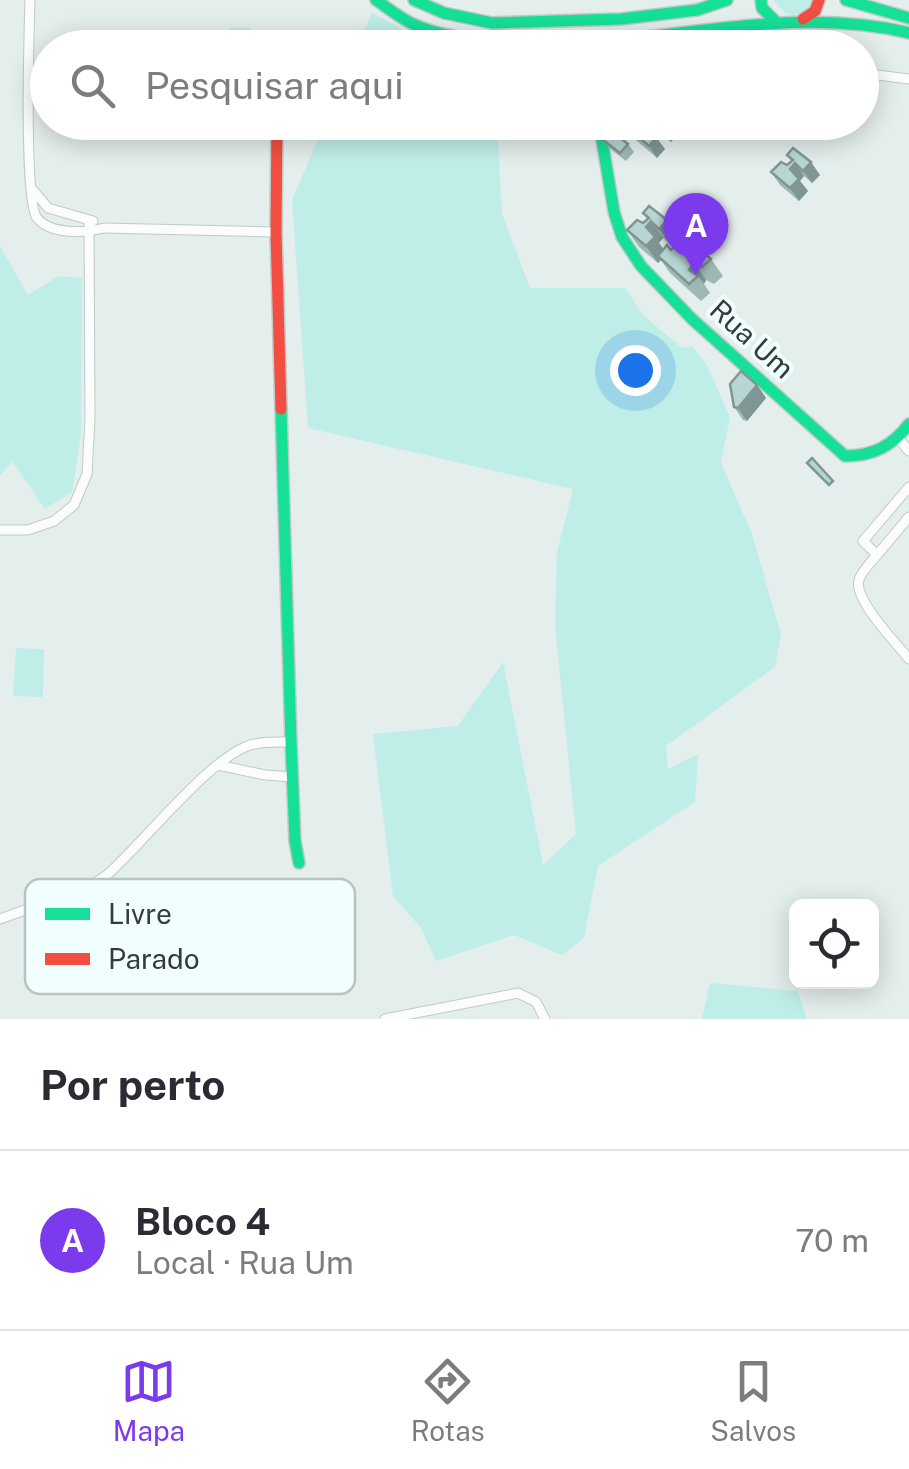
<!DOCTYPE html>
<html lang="pt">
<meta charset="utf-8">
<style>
:root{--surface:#fff;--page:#f7f7f7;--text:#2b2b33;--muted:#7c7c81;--line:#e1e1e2;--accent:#7c3aed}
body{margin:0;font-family:"Public Sans",sans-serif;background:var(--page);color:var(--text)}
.controls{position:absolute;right:30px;bottom:30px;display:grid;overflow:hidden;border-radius:15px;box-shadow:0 5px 25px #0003}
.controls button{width:90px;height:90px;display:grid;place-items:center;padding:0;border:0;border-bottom:2px solid var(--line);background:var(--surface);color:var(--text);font:50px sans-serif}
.you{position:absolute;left:635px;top:370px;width:35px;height:35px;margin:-25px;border:8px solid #fff;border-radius:50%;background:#1a73e8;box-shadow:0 0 0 15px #1a73e833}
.badge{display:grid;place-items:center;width:65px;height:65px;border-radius:50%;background:var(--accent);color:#fff;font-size:32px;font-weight:700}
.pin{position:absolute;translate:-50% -82px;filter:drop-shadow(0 2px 5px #0008)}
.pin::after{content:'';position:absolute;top:52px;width:35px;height:30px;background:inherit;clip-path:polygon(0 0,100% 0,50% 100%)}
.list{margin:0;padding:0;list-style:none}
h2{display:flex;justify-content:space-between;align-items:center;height:130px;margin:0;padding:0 40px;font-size:42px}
h2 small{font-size:32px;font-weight:400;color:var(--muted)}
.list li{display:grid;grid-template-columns:65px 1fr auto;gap:30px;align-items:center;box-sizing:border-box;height:180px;padding:0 40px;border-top:2px solid var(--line)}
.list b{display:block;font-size:38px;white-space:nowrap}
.list p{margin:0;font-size:32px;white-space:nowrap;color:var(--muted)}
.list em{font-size:32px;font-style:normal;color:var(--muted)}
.icon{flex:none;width:55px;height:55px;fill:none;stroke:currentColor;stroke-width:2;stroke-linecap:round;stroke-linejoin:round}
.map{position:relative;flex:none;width:909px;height:1019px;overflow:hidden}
.search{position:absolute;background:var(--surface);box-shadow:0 5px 25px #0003;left:30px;right:30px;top:30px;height:110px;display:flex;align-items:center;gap:25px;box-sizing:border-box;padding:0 35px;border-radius:55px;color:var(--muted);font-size:38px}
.sheet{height:310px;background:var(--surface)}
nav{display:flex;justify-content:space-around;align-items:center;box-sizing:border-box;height:140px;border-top:2px solid var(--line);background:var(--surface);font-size:28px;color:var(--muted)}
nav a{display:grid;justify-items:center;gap:5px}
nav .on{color:var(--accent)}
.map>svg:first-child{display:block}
.green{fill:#bfeee9}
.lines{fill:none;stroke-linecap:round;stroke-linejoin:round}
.street-casing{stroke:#c2c9c8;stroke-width:11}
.fast-casing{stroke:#c2c9c8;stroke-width:14}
.jam-casing{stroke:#c2c9c8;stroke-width:14}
.street{stroke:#fbfcfc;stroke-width:9}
.fast{stroke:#16e098;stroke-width:11}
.jam{stroke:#f24e42;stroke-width:11}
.wall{fill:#9db8b5;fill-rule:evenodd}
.shaded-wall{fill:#809694}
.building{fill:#b7d6d3;stroke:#809694;stroke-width:2.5}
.labels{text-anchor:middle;stroke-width:8;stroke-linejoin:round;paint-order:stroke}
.street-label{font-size:28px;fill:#343b3a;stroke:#f0fefd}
.key{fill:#f0fefd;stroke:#b8c4c2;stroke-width:2.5}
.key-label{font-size:28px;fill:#343b3a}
</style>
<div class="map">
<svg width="909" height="1019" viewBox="0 0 909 1019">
<rect width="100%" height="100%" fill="#e4eeec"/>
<!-- green -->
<path class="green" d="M773,0H814L808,10L793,16L784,12Z
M372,13L431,44L446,47H357Z
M230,28H250V47H230Z
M325,123H497L502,214L530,288H625L643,315L682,348L693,347L707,365L730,417L721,463L752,534L781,635L775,667L666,746L668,769L698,754L695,802L598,866L584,938L562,955L514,935L436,961L421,928L393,896L373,734L458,726L503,662L543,865L576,834L555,626L557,552L573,489L308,428L292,200Z
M0,246L28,295L59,276L82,278L81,434L72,492L45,509L13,462L0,475Z
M16,648L44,649L43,697L13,696Z
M710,983L798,991L807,1019H702Z"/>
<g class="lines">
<!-- street casing -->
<g class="street-casing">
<path id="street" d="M30,0C29,32 24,201 37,218C51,235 84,233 104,228L276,232
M862,73L909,79
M34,191L48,208L93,221
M898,438L909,451
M909,487L863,541L877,555C871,562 861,572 859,580C853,599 897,644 909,659
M0,530H28L54,521L74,505L87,474L90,419L89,220
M877,555L909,517
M218,765L265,775L293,777
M0,919L88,887L107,875C144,842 204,765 245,747C259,741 276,742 291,742
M385,1019L518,993L536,1002L545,1019"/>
</g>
<!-- fast casing -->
<g class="fast-casing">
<path id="fast" d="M376,0C388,8 401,19 415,25C440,36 470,39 497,42C635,55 774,0 909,33
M414,0L444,13L492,23L621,19L697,10L727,0
M761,0L762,8L777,23
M846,0L909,18
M599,122L614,212L622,237L641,266L692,319L845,456C873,456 892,446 909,424
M281,409L291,742L295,841L299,863"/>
</g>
<!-- jam casing -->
<g class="jam-casing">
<path id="jam" d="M803,19L815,11L819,0
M277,122L276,232L281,409"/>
</g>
<!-- street -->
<use href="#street" class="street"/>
<!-- fast -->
<use href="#fast" class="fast"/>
<!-- jam -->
<use href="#jam" class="jam"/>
</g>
<!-- wall -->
<path class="wall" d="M619,122H641L665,149L657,158L623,129Z
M649,122H674L680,131L671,142Z
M602,139L628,144L634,152L626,161L608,147Z
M787,155L820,175L812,183L804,176L800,181L808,191L799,201L780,185L771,172L787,165L791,161Z
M643,213L667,220L676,235L711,259L723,276L714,284L706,280L704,284L710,293L701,301L670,273L661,260L658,263L639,247L627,230L643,223L647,219ZM663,238L671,245L674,242L676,245L671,250L664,249L659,243Z
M757,385L766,398L747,421L743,420L734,407Z"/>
<!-- shaded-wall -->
<path class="shaded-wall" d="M723,33L732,46V48H722Z
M674,123L680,131L671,142L665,134Z
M656,137L665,149L657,158L649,146Z
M811,162L820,175L812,183L803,171Z
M795,163L804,176L800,181L808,191L799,201L790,188V169Z
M667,220L678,237L671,245L659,229Z
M651,221L663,238L659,243L666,253L658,256L661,260L658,263L646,246V227Z
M694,263L706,280L704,284L698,276L689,270Z
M757,385L766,398L747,421L738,408Z"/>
<!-- building -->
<path class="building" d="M675,33H723L722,48H675Z
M621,122H641L656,137L649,146Z
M651,122H674V123L665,134Z
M610,130L628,144L620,153L602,139Z
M793,148L811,162L803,171L795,163L790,169L799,179L790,188L771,172L781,162L787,165L793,160L787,155Z
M649,206L667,220L659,229L651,221L646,227L655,237L646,246L627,230L637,220L643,223L649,218L643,213Z
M680,231L711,259L702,267L694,263L689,270L698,276L689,284L658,256L667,245L671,250L677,244L672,239Z
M741,371L757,385L738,408L734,407L730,384Z
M812,458L833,481L829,485L807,463Z"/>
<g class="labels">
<!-- street labels -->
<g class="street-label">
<text transform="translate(752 339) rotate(42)" y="10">Rua Um</text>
</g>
</g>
<!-- legend -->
<rect x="25" y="879" width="330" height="115" rx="15" class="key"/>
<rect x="45" y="908" width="45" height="12" fill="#16e098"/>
<rect x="45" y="953" width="45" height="12" fill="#f24e42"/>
<g class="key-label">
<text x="108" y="924">Livre</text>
<text x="108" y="969">Parado</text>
</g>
</svg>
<div class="controls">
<button><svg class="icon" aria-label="locate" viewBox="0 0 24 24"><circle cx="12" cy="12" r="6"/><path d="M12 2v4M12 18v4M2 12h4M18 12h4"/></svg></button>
</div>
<div class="you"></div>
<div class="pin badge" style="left:696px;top:275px">A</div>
<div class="search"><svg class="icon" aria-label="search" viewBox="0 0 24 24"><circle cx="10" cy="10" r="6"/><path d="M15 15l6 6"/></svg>Pesquisar aqui</div>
</div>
<section class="sheet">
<h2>Por perto<small></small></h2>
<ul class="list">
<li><span class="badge">A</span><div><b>Bloco 4</b><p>Local · Rua Um</p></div><em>70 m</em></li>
</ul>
</section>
<nav>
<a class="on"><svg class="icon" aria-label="map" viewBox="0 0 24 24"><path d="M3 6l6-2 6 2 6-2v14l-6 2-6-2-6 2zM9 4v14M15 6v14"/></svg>Mapa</a>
<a><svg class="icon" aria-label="directions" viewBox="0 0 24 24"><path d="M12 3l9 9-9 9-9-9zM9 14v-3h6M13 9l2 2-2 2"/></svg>Rotas</a>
<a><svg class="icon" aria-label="saved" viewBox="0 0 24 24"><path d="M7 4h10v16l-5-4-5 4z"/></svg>Salvos</a>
</nav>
